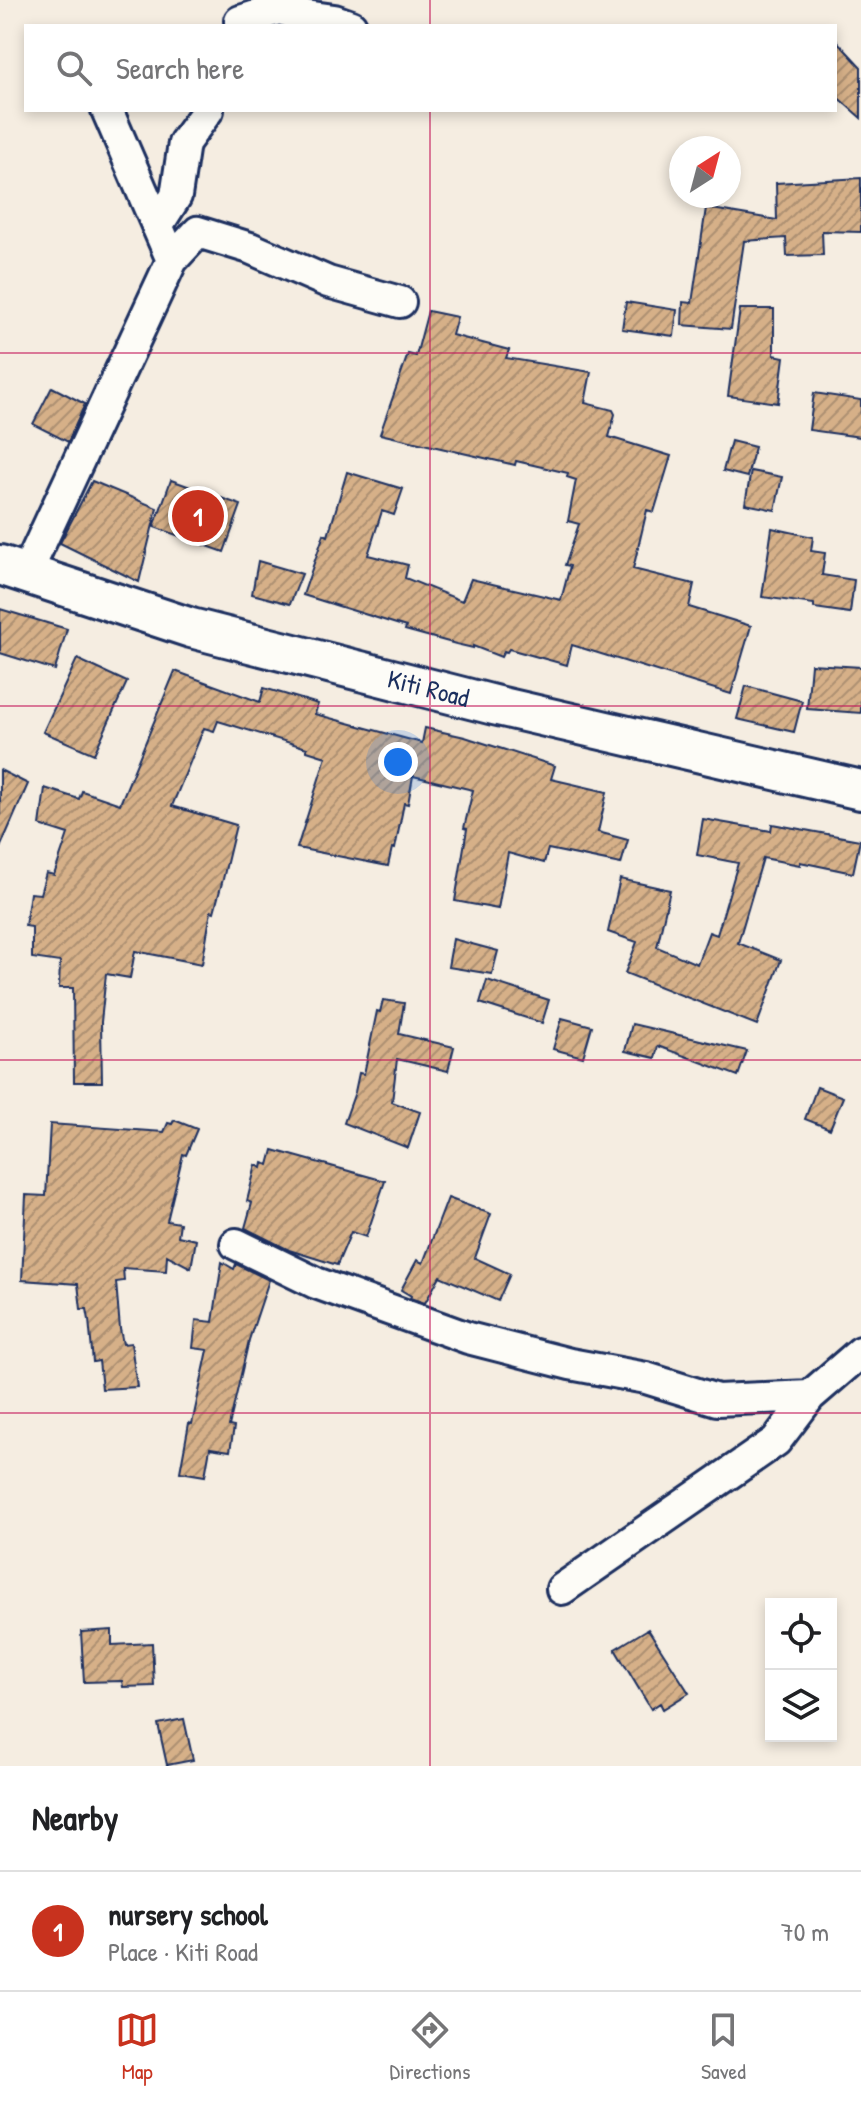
<!DOCTYPE html>
<meta charset="utf-8">
<style>
:root{--surface:#fff;--page:#f2f2f2;--text:#202124;--muted:#757577;--line:#e0e0e0;--accent:#c8321e}
body{margin:0;font-family:"Patrick Hand",sans-serif;background:var(--page);color:var(--text)}
.controls{position:absolute;right:24px;bottom:24px;display:grid;overflow:hidden;border-radius:0px;box-shadow:0 4px 12px #0003}
.controls button{width:72px;height:72px;display:grid;place-items:center;padding:0;border:0;border-bottom:2px solid var(--line);background:var(--surface);color:var(--text);font:40px sans-serif}
.compass{position:absolute;left:669px;top:136px;width:72px;height:72px;border-radius:50%;background:var(--surface);box-shadow:0 4px 12px #0003;rotate:36deg}
.you{position:absolute;left:398px;top:762px;width:28px;height:28px;margin:-20px;border:6px solid #fff;border-radius:50%;background:#1a73e8;box-shadow:0 0 0 12px #1a73e833}
.badge{display:grid;place-items:center;width:52px;height:52px;border-radius:50%;background:var(--accent);color:#fff;font-size:26px;font-weight:700}
.pin{position:absolute;translate:-50% -50%;border:4px solid #fff;box-shadow:0 2px 8px #0006}
.list{margin:0;padding:0;list-style:none}
h2{display:flex;justify-content:space-between;align-items:center;height:104px;margin:0;padding:0 32px;font-size:34px}
h2 small{font-size:26px;font-weight:400;color:var(--muted)}
.list li{display:grid;grid-template-columns:52px 1fr auto;gap:24px;align-items:center;box-sizing:border-box;height:120px;padding:0 32px;border-top:2px solid var(--line)}
.list b{display:block;font-size:30px;white-space:nowrap}
.list p{margin:0;font-size:26px;white-space:nowrap;color:var(--muted)}
.list em{font-size:26px;font-style:normal;color:var(--muted)}
.icon{flex:none;width:44px;height:44px;fill:none;stroke:currentColor;stroke-width:2;stroke-linecap:round;stroke-linejoin:round}
.map{position:relative;flex:none;width:861px;height:1766px;overflow:hidden}
.search{position:absolute;background:var(--surface);box-shadow:0 4px 12px #0003;left:24px;right:24px;top:24px;height:88px;display:flex;align-items:center;gap:20px;box-sizing:border-box;padding:0 28px;border-radius:0px;color:var(--muted);font-size:30px}
.sheet{height:224px;background:var(--surface)}
nav{display:flex;justify-content:space-around;align-items:center;box-sizing:border-box;height:112px;border-top:2px solid var(--line);background:var(--surface);font-size:22px;color:var(--muted)}
nav a{display:grid;justify-items:center;gap:4px}
nav .on{color:var(--accent)}
.map>svg:first-child{display:block}
.building{fill:url(#building-hatch);stroke:#1b2f5e;stroke-width:2}
.lines{fill:none;stroke-linecap:round;stroke-linejoin:round}
.minor-casing{stroke:#1b2f5e;stroke-width:36}
.tertiary-casing{stroke:#1b2f5e;stroke-width:44}
.minor{stroke:#fdfcf7;stroke-width:30}
.tertiary{stroke:#fdfcf7;stroke-width:38}
.grid{fill:none;stroke:#c2185b;stroke-width:2;stroke-opacity:0.55}
.labels{text-anchor:middle;stroke-width:7;stroke-linejoin:round;paint-order:stroke}
.street-label{font-size:26px;fill:#1b2f5e;stroke:#fdfcf7}
</style>
<div class="map">
<svg width="861" height="1766" viewBox="0 0 861 1766">
<defs>
<pattern id="building-hatch" width="6" height="6" patternUnits="userSpaceOnUse" patternTransform="scale(2)"><rect width="6" height="6" fill="#d6b088"/><path d="M-1 1l2-2M0 6l6-6M5 7l2-2" fill="none" stroke="#ad9072"/></pattern>
</defs>
<rect width="100%" height="100%" fill="#f5ede1"/>
<filter id="ink" filterUnits="userSpaceOnUse"><feTurbulence type="fractalNoise" baseFrequency=".0125" numOctaves="2"/><feDisplacementMap in="SourceGraphic" scale="16" xChannelSelector="R" yChannelSelector="G"/><feConvolveMatrix kernelMatrix="1 2 1 2 8 2 1 2 1" color-interpolation-filters="sRGB"/></filter>
<g filter="url(#ink)">
<!-- building -->
<path class="building" d="M835,39L861,67V118L835,95Z
M861,178V232L822,231L823,255L787,256L786,238L744,241L731,329L682,325L683,302L692,303L706,208L777,220L776,183Z
M626,302L677,310L674,336L622,329Z
M740,309H774V355L784,357L778,403L728,396Z
M428,311L457,317L452,335L509,350L506,358L591,372L585,403L613,410L615,414L609,437L671,456L654,512L647,510L633,569L694,584L689,607L751,626L731,694L572,645L567,665L509,649L507,652L504,651L501,657L473,646V648L456,644L405,630L406,627L303,595L324,534L328,536L347,472L403,489L394,515L382,511L368,555L408,565L405,578L462,601L471,579L561,600L570,566L565,565L579,524L568,521L576,480L567,477L568,473L516,461L515,465L380,434L408,354L416,356Z
M52,387L85,404L68,442L33,424Z
M814,393L861,400V437L809,430Z
M731,441L755,447L747,477L723,471Z
M751,471L782,477L775,510L745,504Z
M171,480L241,505L224,552L154,527Z
M92,481L157,508L139,582L60,543Z
M772,528L813,537L811,551L825,553L822,575L854,580L850,613L814,608V604L762,597Z
M258,561L302,574L290,604L252,594Z
M0,609L67,629L55,670L0,653Z
M77,659L127,682L94,754L43,732Z
M811,664L861,667V713L807,709Z
M175,671L260,702L264,688L318,704L315,714L422,743L425,728L465,737L555,766L551,779L607,792L598,832L628,840L621,864L548,849L544,863L508,853L498,909L455,901L467,829L464,828L473,790L413,776L408,804L404,803L395,849L392,848L388,866L297,848L326,757L307,751V748L218,721L214,731L204,728L172,806L236,825L223,879L214,912L211,911L202,964L135,951L130,978L106,974L101,1022L102,1082H74L73,988H59L60,962L32,958V927L25,926L30,893L40,894L46,873L54,875L68,834L40,825L45,788L79,799L82,791L120,804Z
M746,686L802,701L794,732L737,719Z
M0,770L28,784L0,848Z
M703,819L771,831L772,824L860,840L853,873L800,862V865L763,858L738,943L781,960L757,1025L625,973L637,942L608,932L620,879L670,890L657,947L697,964L709,932L717,935L738,863L697,855Z
M453,939L498,951L492,974L448,967Z
M487,980L549,1000L542,1023L480,1003Z
M383,1000L404,1003L399,1034L454,1047L448,1071L397,1059L392,1102L420,1112L408,1148L344,1123L355,1092L359,1073L364,1074L377,1011L380,1012Z
M562,1018L592,1026L583,1057L553,1049Z
M632,1024L662,1031L747,1051L738,1076L658,1046L655,1058L625,1051Z
M817,1087L843,1097L830,1129L805,1119Z
M174,1120L197,1129L186,1155L183,1154L167,1221L180,1223L178,1236L196,1240L191,1268L167,1255L166,1271L123,1268L124,1281L116,1282L120,1329L123,1344L131,1343L137,1387L102,1389L99,1361L93,1362L89,1320L87,1309H81L78,1284L22,1280L26,1195L46,1196L50,1124L164,1132L168,1123L172,1124Z
M273,1150L385,1181L366,1237L351,1232L337,1265L289,1250L245,1228L252,1203L247,1201L256,1165L262,1168L263,1163L269,1165Z
M448,1198L491,1214L475,1258L510,1274L498,1301L440,1276L425,1303L410,1298L411,1296L401,1290L417,1260L423,1263Z
M222,1262L234,1269L236,1264L269,1280L249,1340L229,1426L234,1427L230,1451L210,1448L205,1476L180,1472L189,1423L192,1424L208,1350L193,1348L196,1320L213,1322Z
M648,1629L689,1693L663,1709L660,1703L651,1709L615,1649Z
M112,1630V1645L152,1643L154,1686L123,1687L122,1681L84,1682L81,1632Z
M184,1719L193,1760L167,1765L158,1724Z"/>
<g class="lines">
<!-- minor casing -->
<g class="minor-casing">
<path id="minor" d="M240,21L279,9L306,16L334,20L351,26
M107,110L172,260
M157,226L176,196L184,143L208,110
M26,574L172,260L198,232L250,248L328,282L400,302
M236,1244L316,1283L468,1338L570,1364L646,1378L717,1400L810,1396
M562,1589L776,1441L810,1396L861,1352"/>
</g>
<!-- tertiary casing -->
<g class="tertiary-casing">
<g id="tertiary">
<path id="s1" d="M0,565L191,628L494,705L861,790"/>
</g>
</g>
<!-- minor -->
<use href="#minor" class="minor"/>
<!-- tertiary -->
<use href="#tertiary" class="tertiary"/>
</g>
</g>
<!-- grid -->
<path class="grid" d="M430,0V26M430,110V1766M0,353H861M0,706H861M0,1060H861M0,1413H861"/>
<g class="labels">
<!-- street labels -->
<g class="street-label">
<text dy="9" stroke="none"><textPath href="#s1" startOffset="446">Kiti Road</textPath></text>
</g>
</g>
</svg>
<div class="controls">
<button><svg class="icon" aria-label="locate" viewBox="0 0 24 24"><circle cx="12" cy="12" r="6"/><path d="M12 2v4M12 18v4M2 12h4M18 12h4"/></svg></button>
<button><svg class="icon" aria-label="layers" viewBox="0 0 24 24"><path d="M12 4l9 5-9 5-9-5zM3 14l9 5 9-5"/></svg></button>
</div>
<svg class="compass" viewBox="-18 -18 36 36"><path d="M0-13l5 13h-10z" fill="#e53935"/><path d="M0 13l5-13h-10z" fill="#757577"/></svg>
<div class="you"></div>
<div class="pin badge" style="left:198px;top:516px">1</div>
<div class="search"><svg class="icon" aria-label="search" viewBox="0 0 24 24"><circle cx="10" cy="10" r="6"/><path d="M15 15l6 6"/></svg>Search here</div>
</div>
<section class="sheet">
<h2>Nearby<small></small></h2>
<ul class="list">
<li><span class="badge">1</span><div><b>nursery school</b><p>Place · Kiti Road</p></div><em>70 m</em></li>
</ul>
</section>
<nav>
<a class="on"><svg class="icon" aria-label="map" viewBox="0 0 24 24"><path d="M3 6l6-2 6 2 6-2v14l-6 2-6-2-6 2zM9 4v14M15 6v14"/></svg>Map</a>
<a><svg class="icon" aria-label="directions" viewBox="0 0 24 24"><path d="M12 3l9 9-9 9-9-9zM9 14v-3h6M13 9l2 2-2 2"/></svg>Directions</a>
<a><svg class="icon" aria-label="saved" viewBox="0 0 24 24"><path d="M7 4h10v16l-5-4-5 4z"/></svg>Saved</a>
</nav>
